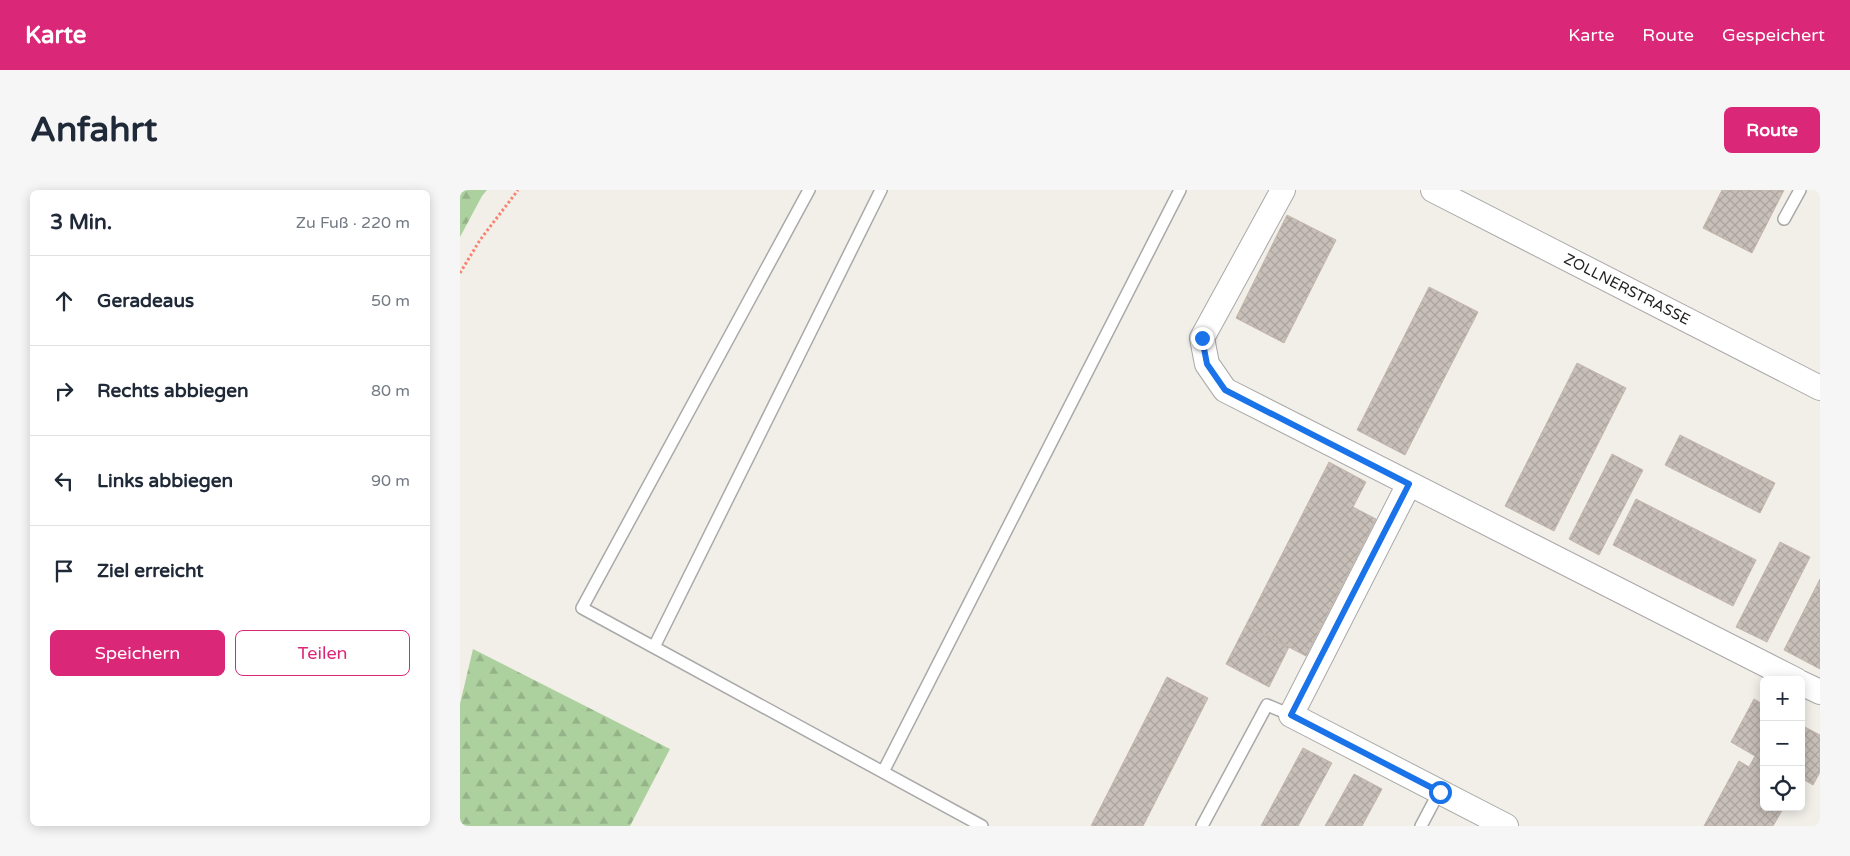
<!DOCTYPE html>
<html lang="de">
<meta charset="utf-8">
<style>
:root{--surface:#fff;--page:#f6f6f7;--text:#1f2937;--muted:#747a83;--line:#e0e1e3;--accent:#db2777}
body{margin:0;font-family:"Varela Round",sans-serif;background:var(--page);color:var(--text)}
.controls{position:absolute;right:15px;bottom:15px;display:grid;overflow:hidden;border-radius:8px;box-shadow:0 2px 12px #0003}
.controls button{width:45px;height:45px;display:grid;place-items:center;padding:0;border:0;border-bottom:1px solid var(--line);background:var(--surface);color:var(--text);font:25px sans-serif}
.stop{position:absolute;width:15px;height:15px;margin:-11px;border:4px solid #1a73e8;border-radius:50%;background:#fff}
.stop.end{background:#1a73e8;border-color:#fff;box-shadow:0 1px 5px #0008}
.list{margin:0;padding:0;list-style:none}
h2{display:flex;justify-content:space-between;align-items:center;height:65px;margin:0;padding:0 20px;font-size:21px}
h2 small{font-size:16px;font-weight:400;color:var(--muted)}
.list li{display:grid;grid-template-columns:32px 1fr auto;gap:15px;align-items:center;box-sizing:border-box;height:90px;padding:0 20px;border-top:1px solid var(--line)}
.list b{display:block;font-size:19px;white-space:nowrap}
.list em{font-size:16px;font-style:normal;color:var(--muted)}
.actions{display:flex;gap:10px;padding:15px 20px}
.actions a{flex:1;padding:11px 0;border:1px solid var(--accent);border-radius:8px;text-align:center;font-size:18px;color:var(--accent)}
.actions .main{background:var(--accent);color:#fff}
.icon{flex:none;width:28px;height:28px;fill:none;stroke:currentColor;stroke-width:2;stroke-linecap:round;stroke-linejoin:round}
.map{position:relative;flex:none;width:1360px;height:636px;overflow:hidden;border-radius:8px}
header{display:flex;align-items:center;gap:30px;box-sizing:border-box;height:70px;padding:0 25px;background:var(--accent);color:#fff}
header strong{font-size:24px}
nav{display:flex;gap:28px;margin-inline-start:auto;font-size:18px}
.intro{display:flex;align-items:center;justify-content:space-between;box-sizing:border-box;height:120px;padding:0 30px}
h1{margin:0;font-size:35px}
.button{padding:12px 22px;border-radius:8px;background:var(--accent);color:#fff;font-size:18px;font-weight:700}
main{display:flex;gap:30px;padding:0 30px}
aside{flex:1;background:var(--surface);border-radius:8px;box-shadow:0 2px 12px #0003}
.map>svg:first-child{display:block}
.forest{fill:url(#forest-firs)}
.building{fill:url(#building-cross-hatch);stroke:#c4b6ab}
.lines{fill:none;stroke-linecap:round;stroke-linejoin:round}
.lane-casing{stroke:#a9a9a9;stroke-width:14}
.street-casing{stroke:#a9a9a9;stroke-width:26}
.path{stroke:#fa8072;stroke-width:3;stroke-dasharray:2.5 2.5;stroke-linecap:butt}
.lane{stroke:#fff;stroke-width:11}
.street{stroke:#fff;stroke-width:24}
.route{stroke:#1a73e8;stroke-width:6}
.labels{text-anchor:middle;stroke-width:4;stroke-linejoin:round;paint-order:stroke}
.street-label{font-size:15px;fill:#222;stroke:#fff}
</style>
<header>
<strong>Karte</strong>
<nav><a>Karte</a><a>Route</a><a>Gespeichert</a></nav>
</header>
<div class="intro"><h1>Anfahrt</h1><a class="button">Route</a></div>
<main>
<aside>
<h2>3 Min.<small>Zu Fuß · 220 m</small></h2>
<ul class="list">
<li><svg class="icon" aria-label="ahead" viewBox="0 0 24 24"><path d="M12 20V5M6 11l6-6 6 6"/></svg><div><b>Geradeaus</b></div><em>50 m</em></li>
<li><svg class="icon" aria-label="right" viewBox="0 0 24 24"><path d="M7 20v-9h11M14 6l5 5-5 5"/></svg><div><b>Rechts abbiegen</b></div><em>80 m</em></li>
<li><svg class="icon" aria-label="left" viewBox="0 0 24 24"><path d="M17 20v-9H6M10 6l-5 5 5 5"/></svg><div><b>Links abbiegen</b></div><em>90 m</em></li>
<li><svg class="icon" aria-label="arrive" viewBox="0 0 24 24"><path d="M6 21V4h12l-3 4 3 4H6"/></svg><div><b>Ziel erreicht</b></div></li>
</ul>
<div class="actions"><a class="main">Speichern</a><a>Teilen</a></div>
</aside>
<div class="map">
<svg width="1360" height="636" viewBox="0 0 1360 636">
<defs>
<pattern id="forest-firs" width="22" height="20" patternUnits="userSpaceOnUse" patternTransform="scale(1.25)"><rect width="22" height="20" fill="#add19e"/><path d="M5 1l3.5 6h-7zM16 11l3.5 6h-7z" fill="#95b388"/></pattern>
<pattern id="building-cross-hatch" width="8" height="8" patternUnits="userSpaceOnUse" patternTransform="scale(1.25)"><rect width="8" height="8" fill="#c7bfb8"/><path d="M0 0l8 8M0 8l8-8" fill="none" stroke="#aba49e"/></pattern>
</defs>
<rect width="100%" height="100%" fill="#f2efe9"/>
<!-- forest -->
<path class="forest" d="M0,0H27L22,6L0,47Z
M13,459L210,559L170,636H0V514Z"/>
<!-- building -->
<path class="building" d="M1262,0H1324L1292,63L1243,38Z
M827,25L876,50L824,153L776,128Z
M969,97L1018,122L945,265L897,240Z
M1117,173L1166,198L1094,341L1045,316Z
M1220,245L1315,293L1300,323L1205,275Z
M1152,264L1183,280L1139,365L1109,349Z
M869,272L906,292L893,317L916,329L846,466L786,435Z
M1176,309L1296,370L1273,416L1153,355Z
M1320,352L1350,367L1307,452L1276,437Z
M1360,389V479L1324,460Z
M786,435L829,457L809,497L766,474Z
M707,487L748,508L683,636H631Z
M1294,509L1304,515V617H1324L1313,636H1244L1279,571L1289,577L1295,566L1271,552Z
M1341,535L1360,545V582L1353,595L1341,588Z
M843,558L872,573L838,636H801Z
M894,584L922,599L902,636H865Z"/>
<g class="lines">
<!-- lane casing -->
<g class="lane-casing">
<path id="lane" d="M349,0L122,418L522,636
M1324,29L1340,0
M194,457L421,0
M423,582L720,0
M742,636L807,515L831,525
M961,636L979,602"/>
</g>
<!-- street casing -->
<g class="street-casing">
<path id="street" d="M823,0L742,148L747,174L765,200L1336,490
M973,0L1360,198
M949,294L831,525L1046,636
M1341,493L1360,502"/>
</g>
<!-- path -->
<path class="path" d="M0,83L20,50L58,0"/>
<!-- lane -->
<use href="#lane" class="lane"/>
<!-- street -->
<use href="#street" class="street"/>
</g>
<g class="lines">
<!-- route -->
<path class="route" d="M742,148L747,174L765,200L949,294L831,525L980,602"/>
</g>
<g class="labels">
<!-- street labels -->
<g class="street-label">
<text transform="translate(1167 99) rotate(27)" y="5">ZOLLNERSTRASSE</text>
</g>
</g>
</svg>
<div class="controls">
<button>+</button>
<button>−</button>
<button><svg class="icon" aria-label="locate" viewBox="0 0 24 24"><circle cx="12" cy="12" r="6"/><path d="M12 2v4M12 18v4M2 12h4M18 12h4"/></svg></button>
</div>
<div class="stop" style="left:980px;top:602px"></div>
<div class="stop end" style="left:742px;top:148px"></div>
</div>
</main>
